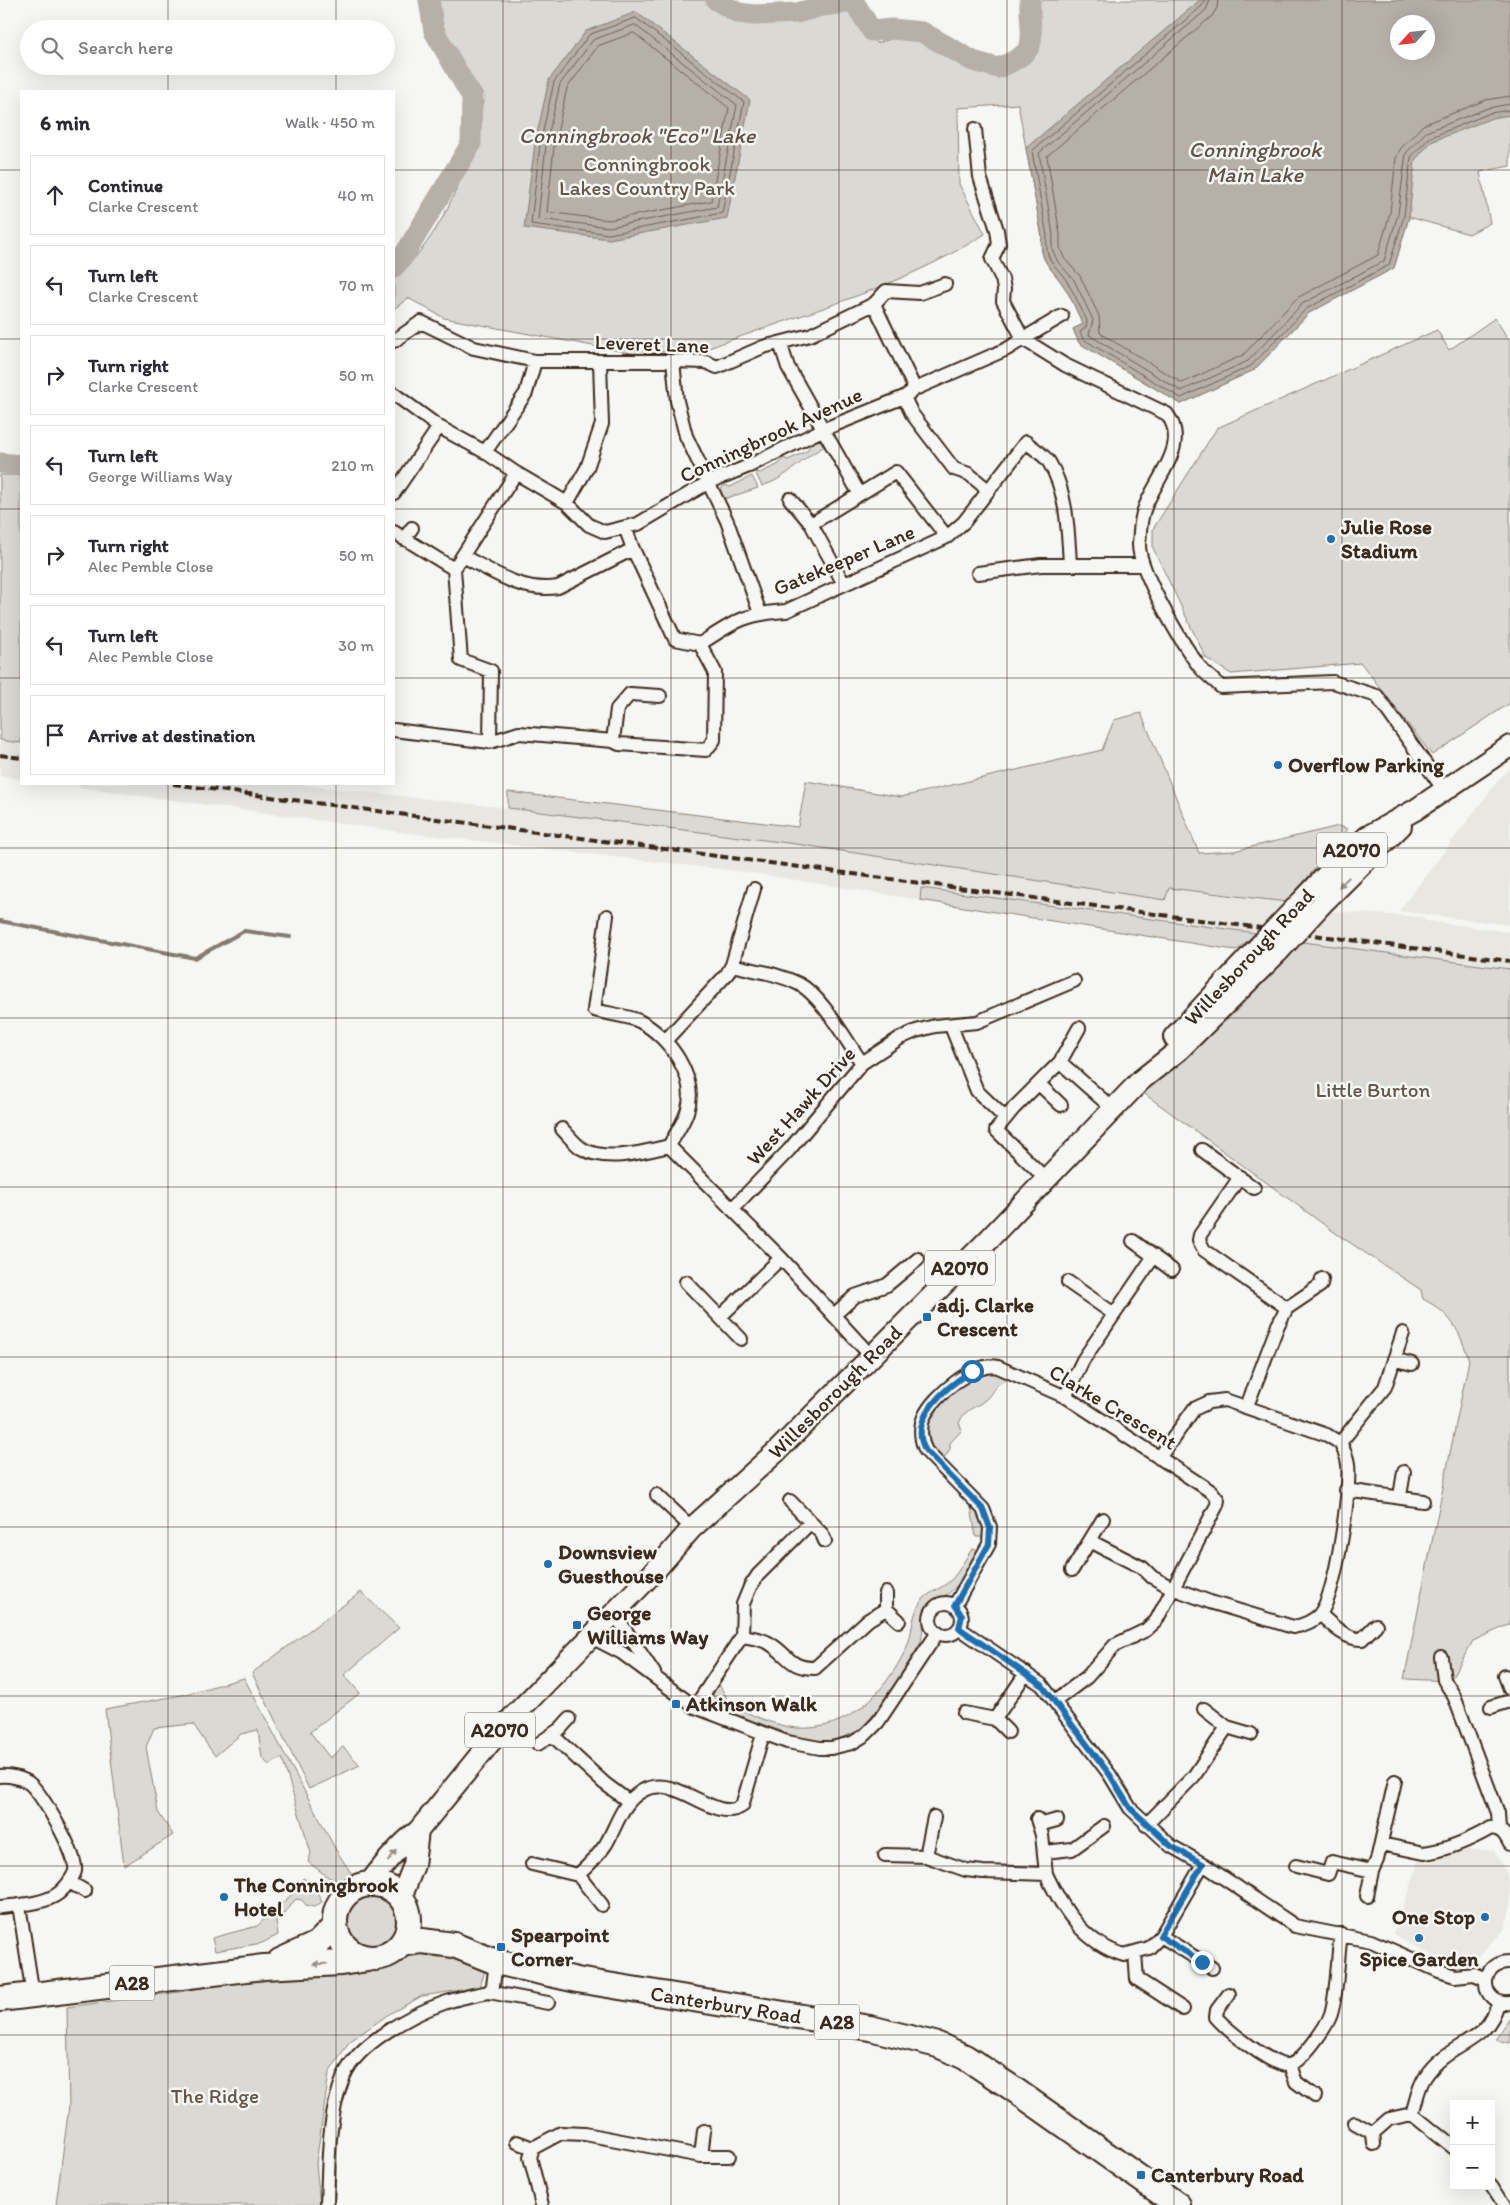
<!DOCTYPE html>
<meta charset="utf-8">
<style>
:root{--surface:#fff;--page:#f2f2f3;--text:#2b2b33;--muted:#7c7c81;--line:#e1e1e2}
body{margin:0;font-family:Itim,sans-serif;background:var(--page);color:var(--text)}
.controls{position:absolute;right:15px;bottom:15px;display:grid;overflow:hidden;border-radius:0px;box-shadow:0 5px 20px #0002}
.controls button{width:45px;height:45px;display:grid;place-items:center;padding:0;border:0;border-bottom:1px solid var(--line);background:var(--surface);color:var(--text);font:25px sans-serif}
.compass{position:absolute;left:1390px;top:15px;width:45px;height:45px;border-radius:50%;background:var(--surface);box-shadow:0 5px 20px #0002;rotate:243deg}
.stop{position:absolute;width:15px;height:15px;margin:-11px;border:4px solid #1f6fb2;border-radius:50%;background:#fff}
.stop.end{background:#1f6fb2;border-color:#fff;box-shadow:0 1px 5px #0008}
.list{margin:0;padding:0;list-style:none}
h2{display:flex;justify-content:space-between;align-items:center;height:65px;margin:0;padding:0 20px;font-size:21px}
h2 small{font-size:16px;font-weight:400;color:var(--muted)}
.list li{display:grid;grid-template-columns:32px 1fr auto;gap:15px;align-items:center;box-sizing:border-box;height:80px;margin:0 10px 10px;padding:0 10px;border:1px solid var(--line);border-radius:0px}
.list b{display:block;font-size:19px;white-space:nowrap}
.list p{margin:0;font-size:16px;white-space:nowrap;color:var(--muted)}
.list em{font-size:16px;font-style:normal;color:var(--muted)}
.icon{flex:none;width:28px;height:28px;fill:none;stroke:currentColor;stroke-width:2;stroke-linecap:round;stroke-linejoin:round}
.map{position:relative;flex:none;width:1510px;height:2205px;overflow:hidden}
.search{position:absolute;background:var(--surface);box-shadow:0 5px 20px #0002;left:20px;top:20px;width:375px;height:55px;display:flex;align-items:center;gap:12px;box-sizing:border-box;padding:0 18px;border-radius:28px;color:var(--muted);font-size:19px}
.panel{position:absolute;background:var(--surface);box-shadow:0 5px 20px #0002;left:20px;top:90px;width:375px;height:695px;border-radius:0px}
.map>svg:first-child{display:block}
.built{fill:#e8e7e2}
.green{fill:#dad9d3;stroke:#8a8278;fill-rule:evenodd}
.water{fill:#b6b0a9;stroke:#857a71;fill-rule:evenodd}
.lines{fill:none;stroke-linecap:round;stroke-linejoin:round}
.shore{stroke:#6c6056;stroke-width:1}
.stream{stroke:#857a71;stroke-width:4}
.river{stroke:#b6b0a9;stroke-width:21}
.street-casing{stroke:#3b2a1e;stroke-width:16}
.primary-casing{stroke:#3b2a1e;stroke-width:24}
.highway-casing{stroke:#3b2a1e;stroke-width:28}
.street{stroke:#f6f6f2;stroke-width:12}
.primary{stroke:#f6f6f2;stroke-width:20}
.highway{stroke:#f6f6f2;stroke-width:24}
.rail{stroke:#3b2a1e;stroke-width:4;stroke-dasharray:8 4;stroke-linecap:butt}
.primary-bridge-casing{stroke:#3b2a1e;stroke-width:24;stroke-linecap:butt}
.primary-bridge{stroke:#f6f6f2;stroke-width:20}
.oneway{fill:#989088}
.route{stroke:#1f6fb2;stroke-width:6}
.grid{fill:none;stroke:#3b2a1e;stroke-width:1;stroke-opacity:0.55}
.poi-dot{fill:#1f6fb2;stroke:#f6f6f2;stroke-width:2}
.labels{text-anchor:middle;stroke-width:5;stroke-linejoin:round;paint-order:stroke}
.shield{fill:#f6f6f2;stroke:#73675e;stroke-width:1}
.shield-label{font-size:20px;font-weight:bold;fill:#3b2a1e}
.park-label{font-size:21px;fill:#63564b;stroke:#f6f6f2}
.street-label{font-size:21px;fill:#3b2a1e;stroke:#f6f6f2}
.poi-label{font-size:21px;font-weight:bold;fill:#3b2a1e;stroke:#f6f6f2;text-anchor:start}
.water-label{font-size:22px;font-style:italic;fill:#605248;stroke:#f6f6f2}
</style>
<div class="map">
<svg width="1510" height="2205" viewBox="0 0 1510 2205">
<rect width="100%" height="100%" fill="#f6f6f2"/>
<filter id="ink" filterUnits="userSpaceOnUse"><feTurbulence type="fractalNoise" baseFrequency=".02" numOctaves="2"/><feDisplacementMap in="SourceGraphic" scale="10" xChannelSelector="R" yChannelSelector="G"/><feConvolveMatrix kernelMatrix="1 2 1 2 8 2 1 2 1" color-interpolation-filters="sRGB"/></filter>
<g filter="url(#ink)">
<!-- built -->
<path class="built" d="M0,740L21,743V779L0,776Z
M1510,769V925L1399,911L1500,778Z
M80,784H293L508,808L796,844L1165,900L1169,888L1287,902L1256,933L921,888L920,900L753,873L402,832L79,787Z
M1329,911L1422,917L1427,921L1510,932V971L1303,942Z
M1460,1850H1494L1507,1875L1510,1891V1910L1504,1930L1476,1958L1443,1961L1393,1934L1410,1889L1418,1861L1430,1863Z"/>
<!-- green -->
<path class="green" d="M438,0H706C712,5 718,11 724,15C739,22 792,18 809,15C820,12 831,7 843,9C862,14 861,34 877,43L909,34L966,65L990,73L1028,58L1039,28L1035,0H1510V166L1480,172L1490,223L1469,234L1409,217L1394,268L1309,313L1254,370L1181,404L1079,343L1073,329L1083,324C1076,311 1071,296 1063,285C1051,267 1038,261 1042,237L1018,104L958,108L959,184L985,234C895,292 787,317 688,356L673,350L641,355L444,318L408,298L394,309V279C446,233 471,163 484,96C465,67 440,36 438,0ZM1398,22H1428V52H1398Z
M1495,318L1510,342V703L1432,755L1361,663L1231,674L1206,658L1153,548V529L1217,428L1437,330L1449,350Z
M822,439L827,445C804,456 787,479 762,486L755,472L760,473L779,464L783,458L788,460L807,451L811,443Z
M0,475H21V743L0,740Z
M752,476L758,488L721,500L718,491L725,485L730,487Z
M1141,713L1199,853L1234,851L1339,826L1348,829L1287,902L1169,888L1165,900L796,844L508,808V792L798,827L806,781L901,797L1102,750L1114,720Z
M921,888L1256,933L1237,950L1228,949L920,900Z
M1303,942L1510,969V1624L1473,1641L1450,1681L1404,1679L1469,1360C1459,1330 1452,1314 1423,1299L1421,1290L1337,1234L1142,1092L1236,1011L1257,986Z
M995,1372L1008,1379C991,1386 996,1390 985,1400C976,1408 965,1408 959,1423L962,1430L950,1443V1449L943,1460C935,1453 927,1446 927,1434C926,1417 960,1381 975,1375C981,1372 989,1372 995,1372Z
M971,1507C980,1516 985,1524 985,1537H976Z
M972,1549L981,1551L964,1579L948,1594L931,1602L926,1609L921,1642L891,1692L861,1730L833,1741H808L726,1711C713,1705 710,1694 717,1681L727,1698L728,1704C748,1713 774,1726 796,1728C849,1732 885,1692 906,1649C913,1634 911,1617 920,1603C927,1592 942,1589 951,1580C959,1572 965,1559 972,1549Z
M361,1592L399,1628L344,1675L360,1693L310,1732L330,1758L343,1747L360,1765L309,1789L252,1673Z
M244,1678L336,1850L353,1876L340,1882L328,1877L308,1862L311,1853L282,1758L269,1765L262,1758L258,1730L241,1734L215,1756L193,1724L154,1728L146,1747L158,1812L173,1835L124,1866L105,1709L182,1695Z
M303,1878L313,1884L322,1902L314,1907L306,1905L302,1900L296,1899L276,1922L278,1935L262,1943L215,1951L212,1938L257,1926L298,1889Z
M346 1920a26 26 0 1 1 52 0a26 26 0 1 1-52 0Z
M414,1946L454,1952L485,1970L480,1987L422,1996L389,2014L349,2042L329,2073L316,2163L320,2205H56L69,2106L67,2007L179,1992L269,1975L334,1973L389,1961Z
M1510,2018V2043L1495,2040Z"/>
<!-- water -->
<path class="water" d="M1200,0H1510V115L1492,118L1431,142L1415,160L1409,217L1394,268L1309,313L1254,370L1181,404L1079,343L1073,329L1083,324C1076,311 1071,296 1063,285C1051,267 1039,261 1042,237L1026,148ZM1428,22V52H1398V22Z
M636,12L750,100L727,218L609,239L524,228L535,143L549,80L586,31Z"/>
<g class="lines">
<!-- shore -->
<path class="shore" d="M1204,0L1202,6L1032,151L1047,236C1044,265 1058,264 1069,285C1076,296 1081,309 1087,321L1086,327L1080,332L1083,339L1181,398L1251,366L1306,309L1389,265L1404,216L1411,157L1429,138L1490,113L1510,110
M1210,0L1206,10L1039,153L1053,235L1052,249L1058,262L1074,280L1093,320L1089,335L1181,391L1248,361L1302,304L1384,261L1398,214L1406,153L1426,132L1488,108L1510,104
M1218,0L1217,8L1212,16L1047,156L1060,235V248L1064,258L1080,276L1099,316L1100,333L1182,383L1243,355L1297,298L1378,255L1390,213L1396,158L1401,148L1423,125L1486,100L1510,96
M636,18L744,102L722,213L609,234L531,224L540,144L554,82L589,35Z
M635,25L737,105L717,207L609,227L538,219L546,145L560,84L593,40Z
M634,33L729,108L711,201L609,220L547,212L554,147L567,88L598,46Z"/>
<!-- stream -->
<path class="stream" d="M0,921L195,958L244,931L290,937"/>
<!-- river -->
<path class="river" d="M716,0L738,13L754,15L797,13L822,6L854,2L872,31L892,29L922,32L973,61L998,68C1045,49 1028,40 1030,0
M394,267L403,257L471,144L472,97L434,31L429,0
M0,463L21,465"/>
<!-- street casing -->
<g class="street-casing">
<path id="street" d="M975,129L980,177L997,230L999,244L992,259L1002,279L1004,289L1003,301L1023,339L1062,316
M874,304L915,389
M394,341L421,322L474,348L535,361H673L706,362L717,367L763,347L810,335L874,304L886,291L920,293L945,284
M780,343L788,367L859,493
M673,361L677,401L686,436L727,521L760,613
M394,394L439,427L485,452L516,473L567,503L589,525L605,532L638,524L709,482L749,466L822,430L904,397L915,389L1007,349L1023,339L1065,365L1167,414C1191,446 1154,479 1144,510C1140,520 1140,534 1139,544C1138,570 1183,645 1199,666C1205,674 1214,680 1221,687L1333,682L1377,696L1444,790
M904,397L912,414L954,469L969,474L988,490
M485,452L526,393L535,361
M394,493L439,427
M790,499L811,524
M567,503L587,468L602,424L600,362
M394,532L454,569
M404,539L412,528
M633,549L675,639L700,644
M463,556C493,572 523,593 558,587L633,549L625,527
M978,573L1041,565H1143
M844,584L811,524L896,472L947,537
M700,644C734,622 743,614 786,611L947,537L964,522L1026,442C1033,448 1044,455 1049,462C1067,491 1068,531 1070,564
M394,730L490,742L519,733L613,741L619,744L706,750L714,740L715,672L700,644
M613,741L617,709L630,694L660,696
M490,742L491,671L461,660L454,569L516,473
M607,916L594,1010C608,1014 626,1015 639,1021C669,1036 699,1078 687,1112C683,1124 675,1135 669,1146
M732,965L754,889
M951,1026L977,1091L1005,1118
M665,1041L727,974L732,965C755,971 777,973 799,984C822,996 847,1042 862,1063
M1060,1062L1113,1109
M1039,1084L1061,1105
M562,1129C568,1135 574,1143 581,1148C605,1163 644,1152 669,1146
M669,1146L781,1258L871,1356
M1202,1150L1254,1188
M1240,1177L1200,1235L1199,1240L1204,1250L1287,1308
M1047,1180L996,1130L1014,1108L1060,1062L1079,1028
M732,1209L789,1150L862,1063L900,1038L916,1031L935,1026L977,1022L1074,981
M1133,1241L1172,1270
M686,1282L741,1339
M1068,1282L1114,1314
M834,1315L855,1296L887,1285L918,1259
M720,1317L781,1258
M1394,1359L1412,1364
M1065,1397L1083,1360L1154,1256
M1247,1406L1278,1325L1287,1308L1321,1285L1322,1279
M1340,1443L1385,1387L1403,1333
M1346,1490L1423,1501
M657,1495L692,1528
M1400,1496L1404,1472
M790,1501L822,1534L825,1541
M1090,1541L1143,1568L1152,1577L1172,1588L1210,1602L1293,1627C1302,1626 1314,1621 1320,1614C1336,1593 1351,1491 1348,1464C1347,1456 1344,1450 1340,1443L1327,1435L1225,1400L1209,1402L1194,1409L1159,1458
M1072,1570L1103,1519
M886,1593V1609L899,1621
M930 1619a16 16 0 1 1 32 0a16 16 0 1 1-32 0Z
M955,1605L989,1544L990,1527L983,1509L926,1451C921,1442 919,1428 924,1417C933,1396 975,1361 998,1367L1068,1398L1212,1492L1218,1500L1217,1505L1156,1621L1146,1630L1115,1645L1087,1677L1055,1701
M614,1613L654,1673
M1320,1614C1331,1624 1346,1640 1362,1639L1376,1625
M959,1628L1042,1685L1110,1775L1130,1808L1171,1846L1203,1864L1295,1926L1371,1941L1439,1971L1455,1976L1474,1974L1486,1979
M742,1636C753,1638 764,1639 772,1645C790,1657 790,1668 815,1668L868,1620L886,1609
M591,1637L622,1653L695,1707L787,1742L820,1748H831L852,1743L865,1735L878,1722L938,1632
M1441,1657L1444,1680L1454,1696L1498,1813L1499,1829
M1505,1676L1510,1689
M695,1707L742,1636L743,1604L750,1587L758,1575L811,1522
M1491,1707L1510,1701
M1204,1709L1227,1727L1251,1734
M964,1713L995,1719L1026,1673
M995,1719L1008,1732
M552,1735L604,1783L628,1801
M538,1744L560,1729L569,1719
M0,1776C9,1775 22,1778 29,1783C42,1793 78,1856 75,1871C73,1878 65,1888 59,1893C45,1904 18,1905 0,1907
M1037,1819L1042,1835L1046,1874
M1039,1825L1057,1820
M1146,1825L1194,1776L1227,1727
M1381,1844L1424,1853C1448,1850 1470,1840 1491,1828C1502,1829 1505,1834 1510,1844
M1045,1852L1072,1849L1104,1826
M885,1855L926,1856L966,1870L983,1872L1046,1874C1063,1910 1084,1943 1124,1955L1149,1948L1161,1936L1203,1864
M926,1856L934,1817
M532,1864L578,1875L602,1905
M1296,1866L1328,1874L1332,1862L1372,1871L1377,1860L1395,1781
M578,1875C589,1865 598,1856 606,1844C617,1825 622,1802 642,1791C677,1771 714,1825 742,1806L763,1734
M69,1882L85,1891
M1367,1896L1372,1871
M19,1905L33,1995
M1161,1936L1212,1968
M1135,1953L1137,1979L1183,2009
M1510,1962C1477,1961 1479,2006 1510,2003
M489,1992L548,2003
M1229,1994L1217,2010L1216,2017C1226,2029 1273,2067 1288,2065C1301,2064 1327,2026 1331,2014C1338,1990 1337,1959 1341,1934
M1290,2065L1296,2082L1315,2096
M1412,2114C1416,2102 1418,2087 1425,2077C1448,2041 1488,2046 1498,2002
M1412,2114L1454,2148
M1355,2123L1373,2133L1374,2144
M1373,2133L1389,2119L1412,2114
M517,2142L533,2148
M701,2156L704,2131
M1491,2185L1504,2205
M327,2205C329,2162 327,2117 344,2076C357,2044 412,2014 444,2003C458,1998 474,1995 489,1992L493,1986L496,1962
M542,2205L530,2157L533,2148L561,2133L585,2134L701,2156H729"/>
</g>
<!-- primary casing -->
<g class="primary-casing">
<path id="primary" d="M1300,903L1335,866L1368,836L1415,810L1510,746
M1321,905L1401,826
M1174,1037L1261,944
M369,1884C383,1865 399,1845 418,1831L502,1728L652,1574L692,1528L776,1452L990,1238L1141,1080L1179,1050L1279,951
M401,1898L414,1865L418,1831"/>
</g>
<!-- highway casing -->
<g class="highway-casing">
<path id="highway" d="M335 1921a37 37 0 1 1 74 0a37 37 0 1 1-74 0Z
M402,1944L422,1941L454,1945L496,1962L577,1980L870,2028L938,2045L965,2057L1012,2088L1178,2205
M280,1961L317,1944L335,1926
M0,1999L264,1967L341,1963L368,1959"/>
</g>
<!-- street -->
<use href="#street" class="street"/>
<!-- primary -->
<use href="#primary" class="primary"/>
<!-- highway -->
<use href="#highway" class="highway"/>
<!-- rail -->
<path class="rail" d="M0,755L21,758
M173,784L1510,961"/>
<!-- primary-bridge casing -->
<g class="primary-bridge-casing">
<path id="primary-bridge" d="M1261,944L1300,903
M1279,951L1321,905"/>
</g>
<!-- primary-bridge -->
<use href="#primary-bridge" class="primary-bridge"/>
</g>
<!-- one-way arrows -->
<defs><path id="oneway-solid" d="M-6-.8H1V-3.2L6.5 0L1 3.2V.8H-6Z" transform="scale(1.25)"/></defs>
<g class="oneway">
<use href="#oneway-solid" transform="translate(1344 882) rotate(135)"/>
<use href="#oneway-solid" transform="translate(392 1856) rotate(-54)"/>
<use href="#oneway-solid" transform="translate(320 1964) rotate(178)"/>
</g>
</g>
<g class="lines" filter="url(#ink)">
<!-- route -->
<path class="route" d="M972,1371C947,1386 906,1419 926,1451L983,1509L990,1528L989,1544L955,1605L962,1616L959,1628L1042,1685L1110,1775L1130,1808L1171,1846L1203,1864L1160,1936L1202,1962"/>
</g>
<!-- grid -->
<path class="grid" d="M168,0V29M336,0V29M503,0V2205M671,0V2205M839,0V2205M1007,0V2205M1174,0V2205M1342,0V2205M168,66V91M336,66V91M0,170H21M394,170H1510M0,339H21M394,339H1510M0,509H21M394,509H1510M0,678H21M394,678H1510M168,784V2205M336,784V2205M0,848H1510M0,1018H1510M0,1187H1510M0,1357H1510M0,1527H1510M0,1696H1510M0,1866H1510M0,2035H1510"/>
<!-- markers -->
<g class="poi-dot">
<circle cx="1331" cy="539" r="5"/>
<circle cx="1278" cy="765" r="5"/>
<rect x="922" y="1312" width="10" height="10" rx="2.5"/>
<circle cx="548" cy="1564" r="5"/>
<rect x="572" y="1620" width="10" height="10" rx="2.5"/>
<rect x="671" y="1699" width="10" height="10" rx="2.5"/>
<circle cx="224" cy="1897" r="5"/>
<circle cx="1485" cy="1917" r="5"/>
<circle cx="1419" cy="1938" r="5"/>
<rect x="496" y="1942" width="10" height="10" rx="2.5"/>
<rect x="1136" y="2170" width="10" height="10" rx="2.5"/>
</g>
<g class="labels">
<!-- shield labels -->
<g class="shield">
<rect x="1317" y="832.5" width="70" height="35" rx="4"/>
<rect x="925" y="1250.5" width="70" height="35" rx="4"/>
<rect x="465" y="1712.5" width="70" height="35" rx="4"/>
<rect x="109.5" y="1965.5" width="45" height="35" rx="4"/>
<rect x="814.5" y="2004.5" width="45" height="35" rx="4"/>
</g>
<g class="shield-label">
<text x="1352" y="857">A2070</text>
<text x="960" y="1275">A2070</text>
<text x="500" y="1737">A2070</text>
<text x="132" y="1990">A28</text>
<text x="837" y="2029">A28</text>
</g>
<!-- park labels -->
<g class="park-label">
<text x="647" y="171">Conningbrook<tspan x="647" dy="24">Lakes Country Park</tspan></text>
<text x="1373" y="1097">Little Burton</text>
<text x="215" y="2103">The Ridge</text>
</g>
<!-- street labels -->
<g class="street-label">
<text transform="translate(652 344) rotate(2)" y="7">Leveret Lane</text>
<text transform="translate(771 435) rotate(-25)" y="7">Conningbrook Avenue</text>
<text transform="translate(844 560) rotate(-23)" y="7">Gatekeeper Lane</text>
<text transform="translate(1249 957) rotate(-47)" y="7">Willesborough Road</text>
<text transform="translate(801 1106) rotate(-48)" y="7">West Hawk Drive</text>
<text transform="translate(835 1392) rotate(-45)" y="7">Willesborough Road</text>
<text transform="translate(1113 1407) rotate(31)" y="7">Clarke Crescent</text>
<text transform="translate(726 2005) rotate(9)" y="7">Canterbury Road</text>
</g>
<!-- poi labels -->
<g class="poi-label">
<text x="1341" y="534">Julie Rose<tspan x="1341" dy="24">Stadium</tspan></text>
<text x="1288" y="772">Overflow Parking</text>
<text x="937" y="1312">adj. Clarke<tspan x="937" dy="24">Crescent</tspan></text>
<text x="558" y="1559">Downsview<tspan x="558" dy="24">Guesthouse</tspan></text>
<text x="587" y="1620">George<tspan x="587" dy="24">Williams Way</tspan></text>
<text x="686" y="1711">Atkinson Walk</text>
<text x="234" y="1892">The Conningbrook<tspan x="234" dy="24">Hotel</tspan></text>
<text x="1475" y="1924" text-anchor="end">One Stop</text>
<text x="511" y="1942">Spearpoint<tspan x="511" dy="24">Corner</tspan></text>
<text x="1419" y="1966" text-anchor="middle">Spice Garden</text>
<text x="1151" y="2182">Canterbury Road</text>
</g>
<!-- water labels -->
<g class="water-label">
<text x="637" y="143">Conningbrook "Eco" Lake</text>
<text x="1255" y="157">Conningbrook<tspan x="1255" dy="25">Main Lake</tspan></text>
</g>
</g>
</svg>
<div class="controls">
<button>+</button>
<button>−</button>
</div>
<svg class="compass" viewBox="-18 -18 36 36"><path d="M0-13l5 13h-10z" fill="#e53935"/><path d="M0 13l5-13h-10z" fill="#7c7c81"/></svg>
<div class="stop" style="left:972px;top:1371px"></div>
<div class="stop end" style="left:1202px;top:1962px"></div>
<div class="search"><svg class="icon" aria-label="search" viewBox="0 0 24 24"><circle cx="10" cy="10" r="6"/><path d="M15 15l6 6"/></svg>Search here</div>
<section class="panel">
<h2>6 min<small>Walk · 450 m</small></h2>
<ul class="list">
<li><svg class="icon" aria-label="ahead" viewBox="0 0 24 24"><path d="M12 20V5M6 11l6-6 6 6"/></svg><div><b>Continue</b><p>Clarke Crescent</p></div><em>40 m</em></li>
<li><svg class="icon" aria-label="left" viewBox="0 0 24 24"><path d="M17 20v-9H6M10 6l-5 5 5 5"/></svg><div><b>Turn left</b><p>Clarke Crescent</p></div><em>70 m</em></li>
<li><svg class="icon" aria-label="right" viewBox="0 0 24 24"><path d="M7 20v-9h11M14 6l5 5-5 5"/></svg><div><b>Turn right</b><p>Clarke Crescent</p></div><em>50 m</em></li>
<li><svg class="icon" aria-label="left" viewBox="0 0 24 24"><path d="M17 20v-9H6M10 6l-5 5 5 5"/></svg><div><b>Turn left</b><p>George Williams Way</p></div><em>210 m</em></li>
<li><svg class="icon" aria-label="right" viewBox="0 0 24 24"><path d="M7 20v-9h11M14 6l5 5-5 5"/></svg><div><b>Turn right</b><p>Alec Pemble Close</p></div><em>50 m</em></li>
<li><svg class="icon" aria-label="left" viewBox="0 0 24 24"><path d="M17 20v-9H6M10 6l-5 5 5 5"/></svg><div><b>Turn left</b><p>Alec Pemble Close</p></div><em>30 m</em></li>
<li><svg class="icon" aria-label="arrive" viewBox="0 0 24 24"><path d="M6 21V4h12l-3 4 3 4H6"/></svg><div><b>Arrive at destination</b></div></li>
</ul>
</section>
</div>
